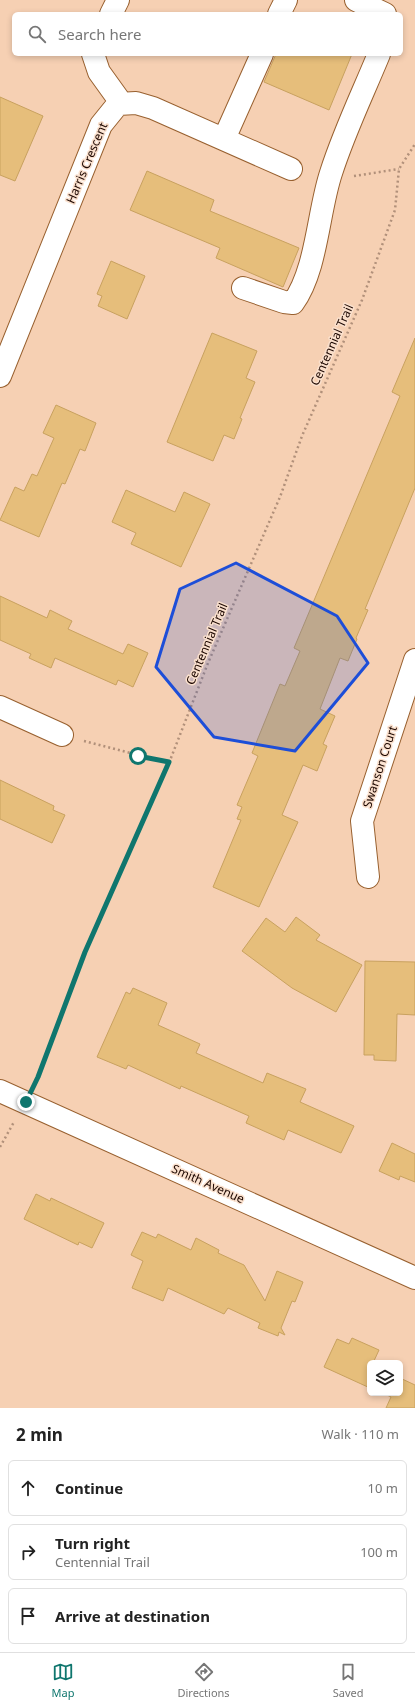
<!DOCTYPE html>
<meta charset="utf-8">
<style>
:root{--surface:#fff;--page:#f6f6f6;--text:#222;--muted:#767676;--line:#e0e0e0;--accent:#0f766e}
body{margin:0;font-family:"Noto Sans",sans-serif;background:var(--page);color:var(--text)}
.controls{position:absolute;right:12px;bottom:12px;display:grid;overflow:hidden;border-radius:6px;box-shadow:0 2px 6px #0003}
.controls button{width:36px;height:36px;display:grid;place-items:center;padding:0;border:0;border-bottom:1px solid var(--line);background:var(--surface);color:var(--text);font:20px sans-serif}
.stop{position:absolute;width:12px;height:12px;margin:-9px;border:3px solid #0f766e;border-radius:50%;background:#fff}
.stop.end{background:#0f766e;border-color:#fff;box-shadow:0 1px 4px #0008}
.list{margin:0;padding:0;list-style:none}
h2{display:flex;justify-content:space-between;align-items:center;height:52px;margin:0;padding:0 16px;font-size:17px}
h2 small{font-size:13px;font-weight:400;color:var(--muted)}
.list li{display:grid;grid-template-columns:26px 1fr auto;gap:12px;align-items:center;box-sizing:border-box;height:56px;margin:0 8px 8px;padding:0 8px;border:1px solid var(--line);border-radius:6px}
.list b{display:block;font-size:15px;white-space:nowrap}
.list p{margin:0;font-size:13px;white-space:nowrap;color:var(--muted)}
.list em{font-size:13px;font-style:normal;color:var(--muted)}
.icon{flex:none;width:22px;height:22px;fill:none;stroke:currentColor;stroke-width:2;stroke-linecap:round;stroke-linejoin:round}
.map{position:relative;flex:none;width:415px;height:1408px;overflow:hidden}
.search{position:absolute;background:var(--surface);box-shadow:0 2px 6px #0003;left:12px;right:12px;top:12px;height:44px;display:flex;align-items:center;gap:10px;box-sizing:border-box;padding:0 14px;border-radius:6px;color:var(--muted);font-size:15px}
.sheet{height:244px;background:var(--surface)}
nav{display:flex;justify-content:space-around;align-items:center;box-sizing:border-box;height:56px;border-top:1px solid var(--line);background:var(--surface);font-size:11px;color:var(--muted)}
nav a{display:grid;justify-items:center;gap:2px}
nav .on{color:var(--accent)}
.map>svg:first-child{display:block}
.building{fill:#e6be7b;stroke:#c8a15f}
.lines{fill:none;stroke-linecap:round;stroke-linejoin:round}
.minor-casing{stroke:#98602f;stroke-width:24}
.path{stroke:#b1907a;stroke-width:2.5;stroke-dasharray:2 3;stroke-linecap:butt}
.minor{stroke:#fff;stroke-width:22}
.route{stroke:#0f766e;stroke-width:5}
.marked{fill:#1d4ed8;fill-opacity:0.2;stroke:#1d4ed8;stroke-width:3;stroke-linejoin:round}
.labels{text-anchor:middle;stroke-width:3;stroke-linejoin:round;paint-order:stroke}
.street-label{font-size:12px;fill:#1c0700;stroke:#fae0cd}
</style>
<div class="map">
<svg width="415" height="1408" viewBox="0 0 415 1408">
<rect width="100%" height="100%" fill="#f6d0b3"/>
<!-- building -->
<path class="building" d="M276,54H352L329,110L264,82Z
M0,97L43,116L15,181L0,175Z
M147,171L214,200L210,211L299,248L283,287L216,258L220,248L130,210Z
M111,261L145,276L127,319L98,306L102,296L97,294Z
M212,333L257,351L246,378L255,382L240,418L242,419L234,439L224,435L213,461L167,442Z
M415,338V488L365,609L368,610L356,638L357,639L348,661L340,658L320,709L335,716L323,744L327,746L317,771L303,765L282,815L298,822L259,907L213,887L241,820L237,819L242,807L237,805L258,756L252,753L280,684L285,686L300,651L294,648L400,396L392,392Z
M56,405L96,423L85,451L80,449L65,484L62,483L39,537L0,520L15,487L24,491L32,474L37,476L54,438L43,433Z
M126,490L175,512L184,492L210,504L181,567L131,544L136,533L112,522Z
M0,596L47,618L50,610L72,621L68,629L123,654L128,644L148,653L133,687L118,680L116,685L55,658L51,668L29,658L31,654L0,640Z
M0,780L54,806L53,810L65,815L52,843L0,819Z
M296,917L320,935L316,940L362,965L336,1012L292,988L242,951L266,918L285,932Z
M365,961L415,962V1015L397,1014L396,1061L374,1060V1055H364Z
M133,988L167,1003L158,1025L200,1044L196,1053L263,1083L267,1073L306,1089L300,1102L354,1126L341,1153L288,1130L284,1140L246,1123L249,1116L181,1086L180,1089L128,1065L126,1069L97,1057L126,992L130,994Z
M392,1143L415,1154V1182L400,1176L399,1180L379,1171Z
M36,1194L50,1201L51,1198L104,1223L92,1248L79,1242L78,1245L24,1219Z
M142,1232L156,1238L158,1234L191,1250L196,1238L219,1250L218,1253L244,1265L265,1301L277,1271L303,1282L295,1302L292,1301L281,1328L285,1335L279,1332L278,1336L258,1328L260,1323L228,1308L224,1314L168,1288L163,1301L132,1288L143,1261L131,1255Z
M352,1338L379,1350L373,1363H370V1388L324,1367L337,1339L349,1344Z
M400,1378L415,1385V1408H386L391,1397L383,1393H400Z"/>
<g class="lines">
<!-- minor casing -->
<g class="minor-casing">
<path id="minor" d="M356,0L385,14
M111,14L118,0
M279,14L286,0
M93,54L99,72L122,104
M224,139L262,54
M243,288L284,302L293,303C317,270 318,212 331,173C344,132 363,93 379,54
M0,376L101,125L118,104L136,103L153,108L291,169
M0,707L62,735
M368,877L362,821L415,660
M0,1091L415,1278"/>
</g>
<!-- path -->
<path class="path" d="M354,176L399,169
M84,741L169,763
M36,1081L85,952L169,763L208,663L280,497L302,436L362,300L395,210L399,169L415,144
M0,1147L14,1122"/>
<!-- minor -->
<use href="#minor" class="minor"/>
</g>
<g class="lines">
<!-- route -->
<path class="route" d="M26,1102L38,1077L85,952L169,762L138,756"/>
</g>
<!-- marked area -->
<path class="marked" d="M236,563L337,616L368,663L295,751L214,737L156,667L180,589Z"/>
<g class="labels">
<!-- street labels -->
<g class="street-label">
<text transform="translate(87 163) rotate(-67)" y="4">Harris Crescent</text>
<text transform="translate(332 345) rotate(-66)" y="4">Centennial Trail</text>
<text transform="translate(207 644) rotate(-67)" y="4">Centennial Trail</text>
<text transform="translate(380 767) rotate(-72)" y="4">Swanson Court</text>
<text transform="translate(208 1184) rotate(24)" y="4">Smith Avenue</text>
</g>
</g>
</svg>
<div class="controls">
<button><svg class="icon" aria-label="layers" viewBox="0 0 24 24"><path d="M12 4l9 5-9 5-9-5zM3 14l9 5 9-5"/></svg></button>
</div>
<div class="stop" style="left:138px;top:756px"></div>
<div class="stop end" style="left:26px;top:1102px"></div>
<div class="search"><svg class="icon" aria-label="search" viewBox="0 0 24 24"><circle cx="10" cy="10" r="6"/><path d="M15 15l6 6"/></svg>Search here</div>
</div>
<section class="sheet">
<h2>2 min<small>Walk · 110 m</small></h2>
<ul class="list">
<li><svg class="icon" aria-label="ahead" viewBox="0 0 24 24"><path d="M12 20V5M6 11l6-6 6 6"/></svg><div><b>Continue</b></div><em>10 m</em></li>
<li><svg class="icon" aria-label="right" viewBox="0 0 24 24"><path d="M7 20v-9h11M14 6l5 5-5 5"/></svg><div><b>Turn right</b><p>Centennial Trail</p></div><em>100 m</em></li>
<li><svg class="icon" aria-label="arrive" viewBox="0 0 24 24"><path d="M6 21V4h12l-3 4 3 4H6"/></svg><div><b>Arrive at destination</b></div></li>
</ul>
</section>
<nav>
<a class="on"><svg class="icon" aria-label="map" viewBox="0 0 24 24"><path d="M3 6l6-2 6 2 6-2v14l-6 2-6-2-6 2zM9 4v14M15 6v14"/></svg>Map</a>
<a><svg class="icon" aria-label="directions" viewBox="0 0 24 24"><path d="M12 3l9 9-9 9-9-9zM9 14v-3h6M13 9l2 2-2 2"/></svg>Directions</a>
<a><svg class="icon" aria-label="saved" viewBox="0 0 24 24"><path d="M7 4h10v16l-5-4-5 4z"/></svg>Saved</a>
</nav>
